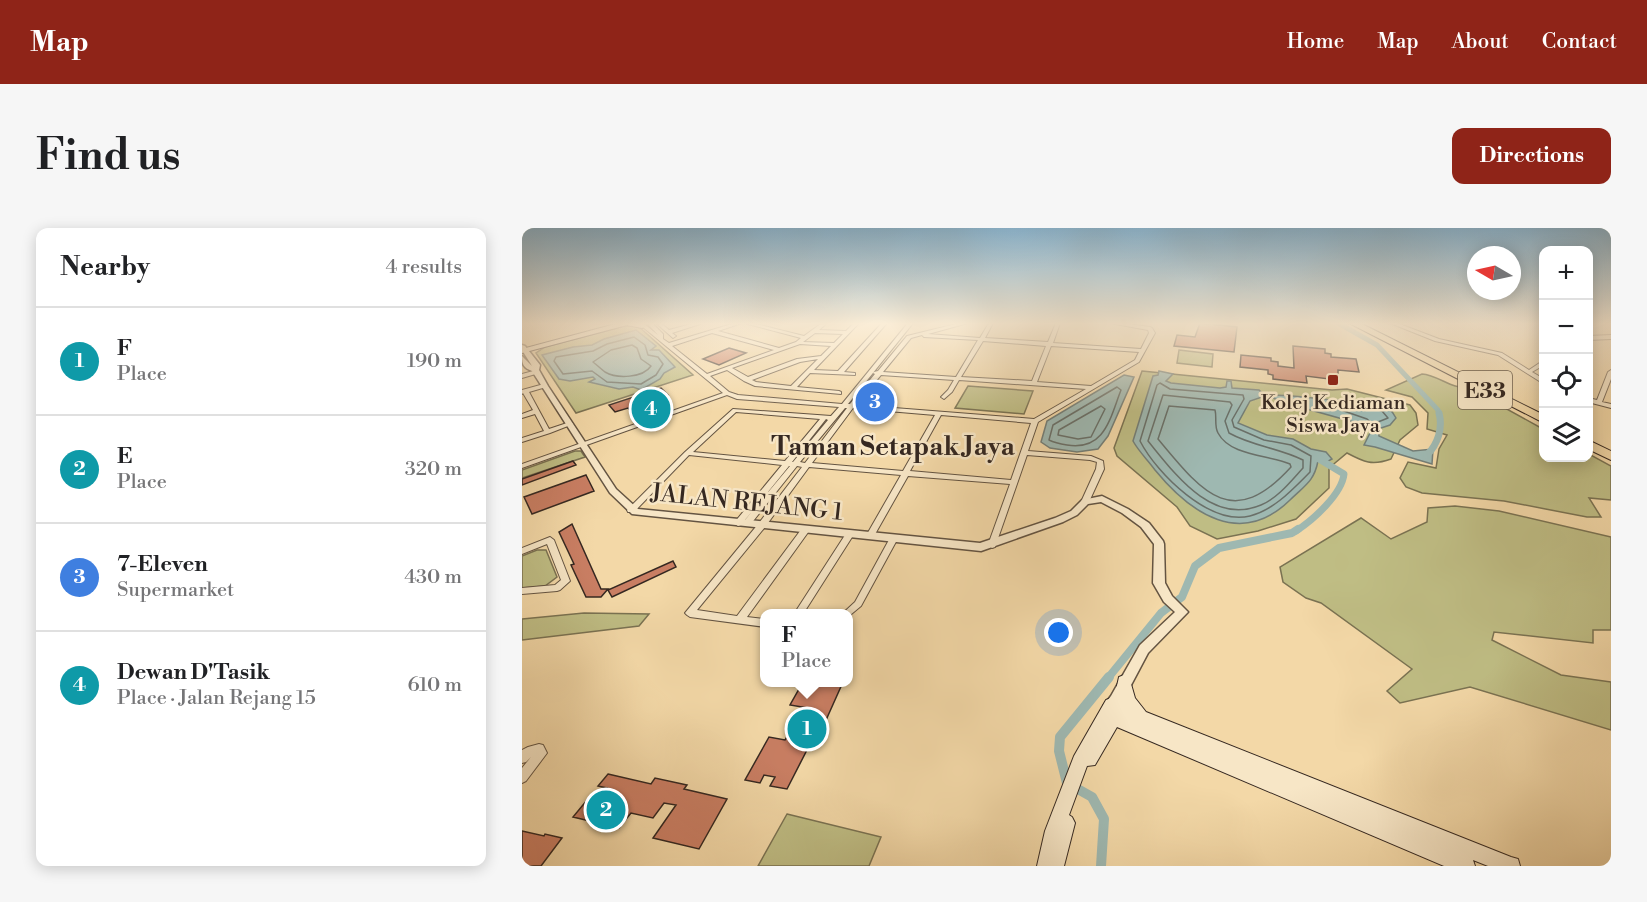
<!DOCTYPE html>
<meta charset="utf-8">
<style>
:root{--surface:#fff;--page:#f6f6f6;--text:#202124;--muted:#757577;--line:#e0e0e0;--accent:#8f2418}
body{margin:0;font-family:"Libre Bodoni",serif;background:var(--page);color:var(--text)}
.controls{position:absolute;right:18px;top:18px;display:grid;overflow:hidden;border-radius:12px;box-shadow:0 3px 15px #0003}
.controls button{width:54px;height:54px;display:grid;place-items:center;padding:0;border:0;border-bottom:2px solid var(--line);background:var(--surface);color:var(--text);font:30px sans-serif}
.compass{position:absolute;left:945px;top:18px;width:54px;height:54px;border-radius:50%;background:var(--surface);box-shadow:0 3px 15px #0003;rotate:279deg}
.you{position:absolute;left:537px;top:405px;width:21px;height:21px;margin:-15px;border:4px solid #fff;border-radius:50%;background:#1a73e8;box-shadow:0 0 0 9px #1a73e833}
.badge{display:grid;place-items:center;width:39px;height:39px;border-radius:50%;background:var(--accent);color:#fff;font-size:20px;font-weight:700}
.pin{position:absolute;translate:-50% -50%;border:3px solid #fff;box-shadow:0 2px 6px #0006}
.popup{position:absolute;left:238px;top:381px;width:93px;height:78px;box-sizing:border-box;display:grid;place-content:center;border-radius:12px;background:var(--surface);filter:drop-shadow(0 2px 4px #0005);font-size:20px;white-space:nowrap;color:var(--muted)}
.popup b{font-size:22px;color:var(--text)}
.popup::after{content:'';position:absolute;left:50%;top:100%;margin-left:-12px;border:12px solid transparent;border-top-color:var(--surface)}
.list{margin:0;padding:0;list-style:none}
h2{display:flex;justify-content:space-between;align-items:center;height:78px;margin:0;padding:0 24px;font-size:26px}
h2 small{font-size:20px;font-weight:400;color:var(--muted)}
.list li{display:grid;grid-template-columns:39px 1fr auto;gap:18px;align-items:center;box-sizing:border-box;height:108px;padding:0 24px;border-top:2px solid var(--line)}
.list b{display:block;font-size:22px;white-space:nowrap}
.list p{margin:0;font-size:20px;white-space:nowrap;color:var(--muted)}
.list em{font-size:20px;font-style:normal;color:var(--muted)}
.icon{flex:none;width:33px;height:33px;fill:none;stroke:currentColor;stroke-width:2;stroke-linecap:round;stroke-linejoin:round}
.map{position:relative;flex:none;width:1089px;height:638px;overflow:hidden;border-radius:12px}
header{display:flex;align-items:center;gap:36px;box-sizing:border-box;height:84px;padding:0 30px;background:var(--accent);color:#fff}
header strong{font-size:28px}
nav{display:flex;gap:33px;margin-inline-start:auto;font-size:21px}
.intro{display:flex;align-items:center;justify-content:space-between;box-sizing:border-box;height:144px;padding:0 36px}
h1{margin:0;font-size:42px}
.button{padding:15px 27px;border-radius:12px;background:var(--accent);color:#fff;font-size:21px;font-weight:700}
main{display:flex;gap:36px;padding:0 36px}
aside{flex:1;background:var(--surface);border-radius:12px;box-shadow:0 3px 15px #0003}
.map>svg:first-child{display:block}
.green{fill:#bfbd84;stroke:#7a7252;stroke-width:1.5}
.water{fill:#9eb8b1;stroke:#747e77;stroke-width:1.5}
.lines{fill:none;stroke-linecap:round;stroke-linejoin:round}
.shore{stroke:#6a7069;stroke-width:1.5}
.canal-far3{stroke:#9eb8b1;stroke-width:5}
.canal-far2{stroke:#9eb8b1;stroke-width:7}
.canal-far1{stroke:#9eb8b1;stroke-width:8}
.canal{stroke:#9eb8b1;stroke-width:10}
.building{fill:#c97e63;stroke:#352821;stroke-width:1.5}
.minor-casing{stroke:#645442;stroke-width:2}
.tertiary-casing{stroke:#645442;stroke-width:3}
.secondary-casing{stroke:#352821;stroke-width:2}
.motorway-casing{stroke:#352821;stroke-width:2}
.minor{fill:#f7e6c6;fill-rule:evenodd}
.tertiary{fill:#f7e6c6;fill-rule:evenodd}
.secondary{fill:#f7e6c6;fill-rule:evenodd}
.motorway{fill:#f3d8a7;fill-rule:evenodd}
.poi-dot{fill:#8f2418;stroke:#f7e6c6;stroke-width:2}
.labels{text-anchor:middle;stroke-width:5;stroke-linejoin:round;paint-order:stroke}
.far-poi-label{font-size:20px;fill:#352821;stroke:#f7e6c6}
.shield{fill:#f7e6c6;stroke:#6f6152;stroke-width:1.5}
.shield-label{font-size:22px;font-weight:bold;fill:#352821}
.street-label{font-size:24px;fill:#352821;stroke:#f7e6c6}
.neighbourhood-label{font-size:26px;font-weight:bold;fill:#352821;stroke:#f7e6c6}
</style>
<header>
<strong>Map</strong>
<nav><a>Home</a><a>Map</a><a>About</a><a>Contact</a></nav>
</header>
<div class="intro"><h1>Find us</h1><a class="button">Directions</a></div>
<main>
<aside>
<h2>Nearby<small>4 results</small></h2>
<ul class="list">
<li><span class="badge" style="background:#0f9aa8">1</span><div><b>F</b><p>Place</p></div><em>190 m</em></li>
<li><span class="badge" style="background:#0f9aa8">2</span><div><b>E</b><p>Place</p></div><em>320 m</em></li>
<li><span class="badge" style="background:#3f7fe0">3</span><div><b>7-Eleven</b><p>Supermarket</p></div><em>430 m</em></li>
<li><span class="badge" style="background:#0f9aa8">4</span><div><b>Dewan D'Tasik</b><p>Place · Jalan Rejang 15</p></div><em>610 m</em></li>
</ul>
</aside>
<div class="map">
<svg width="1089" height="638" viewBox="0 0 1089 638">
<rect width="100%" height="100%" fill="#f3d8a7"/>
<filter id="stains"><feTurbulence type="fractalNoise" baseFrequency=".00333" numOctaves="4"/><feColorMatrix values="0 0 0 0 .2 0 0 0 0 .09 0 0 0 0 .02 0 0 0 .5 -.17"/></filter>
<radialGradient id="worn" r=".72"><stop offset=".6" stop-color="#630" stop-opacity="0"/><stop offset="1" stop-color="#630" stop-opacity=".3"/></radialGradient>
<!-- green -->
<path class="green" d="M103,98H116L171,147L54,185L14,125L23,119Z
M657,122L691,126L690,139L655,135Z
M620,143L810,162L825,161L888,177L894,185L896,197L878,212L869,231C850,238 842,234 825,225L807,240V260L774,291L736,303L695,311L668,298L655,279L595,228L592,220Z
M900,146C916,147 931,162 945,159L1021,201L1022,230H1066L1067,226L1089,238V272L1067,270L1079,289H1065L982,273L900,265L884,259L878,250L886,234L914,240L917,221L925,207L905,201L906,185L890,169L864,162Z
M446,158L511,163L502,186L433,180Z
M53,223H59L63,229L0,250V242Z
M933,278L977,283L1089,309V402H1071V415L972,404L970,412L1039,447L1089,454V502L948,459L878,475L865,463L890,441L799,375L784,370L761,354L758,339L839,290L869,311L905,294L906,280Z
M15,322H24L35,349L23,358L0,360V328Z
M62,385L127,386L117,398L0,412V391Z
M265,586L359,609L347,638H236Z"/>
<!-- water -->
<path class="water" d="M114,102L134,118L129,122H137L153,139L142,145L138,151L119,162L111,159L97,161L67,154L73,151L71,149L48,153L37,151L20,127L51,119L70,117L82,111Z
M637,143L651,146L644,153L649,155L698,160L704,159L705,153H709L710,160L737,162L743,168L728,173L716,195L745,207L771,211L789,221L804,224L810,231L803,235L796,233C792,254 782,258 768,272C719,320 669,286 633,242C626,232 617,224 611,213L631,148L636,147Z
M602,147L612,149L586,208L576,221L555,224L528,220L519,214L525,193Z
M749,167C769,167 789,170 810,172C832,173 861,165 874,190L868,197L856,201L857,208L891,223L911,221L910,236L853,219L842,217L849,203L842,197L760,174L749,169Z"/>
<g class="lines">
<!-- shore -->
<path class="shore" d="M112,109L123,117L126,127L136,129L141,136L134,147L119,156L85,154L70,143L41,146L32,133L34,129L71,123L85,116Z
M110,117L115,120L119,131L129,138C121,150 95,151 83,144C79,141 75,137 71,134L89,122Z
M638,155L648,161L721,167L722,171L710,192L712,199L742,212L769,217L789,228L788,244C771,261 752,282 728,288C688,298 635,246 618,213L635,157Z
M595,159L599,162C588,190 583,223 545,217C539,216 533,215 527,212L531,197Z
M641,167L708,174L710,177L703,193L707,205C730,218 757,220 781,232V240C769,253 756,270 739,277C690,298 653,246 626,213Z
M835,176L860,183L866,190L851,196L845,191L819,182L820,178Z
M579,178L583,181L569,209L556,211L536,207L537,202Z
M647,178L693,182C695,189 692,198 696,205C708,228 747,227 768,236L769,239C710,304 680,264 636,211Z"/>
<!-- canal-far3 -->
<path class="canal-far3" d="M816,95L855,117L916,182L917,187"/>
<!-- canal-far2 -->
<path class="canal-far2" d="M905,227C916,216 921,200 917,185
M774,303C791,292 820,266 822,246L797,231"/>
<!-- canal-far1 -->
<path class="canal-far1" d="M586,450L639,385L660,369L673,338L697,320L770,305L776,301"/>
<!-- canal -->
<path class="canal" d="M579,638L582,591L570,569L545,555L537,523L538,509L587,449"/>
</g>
<!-- building -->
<path class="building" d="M678,95L715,99L712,124L652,118L655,107L673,109Z
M771,118L803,121V125L809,126V129L834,131L837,144L816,142V148L807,147V151L784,148L785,155L751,151V147L746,146V142L718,139L719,127L749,130V133L756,134V138L772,140Z
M207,120L224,125L197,137L181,131Z
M139,160L146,167L138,169L147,178L116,190L106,180L93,184L87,177Z
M51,233L54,237L0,257V251Z
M64,247L72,263L10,286L2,269Z
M50,296L79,361H86L79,369H64L49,337L52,336L37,304Z
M151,333L154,339L90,369L86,362Z
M281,454H321L292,519L287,518L265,561L248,558L253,549L242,547L238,555L223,552L247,509L263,512L271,498L266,497L269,491H287L292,481L268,477Z
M86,546L129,556L133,550L165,557L162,561L205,571L177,621L131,610L154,577L142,575L131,590L109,585L97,600L51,589L65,572L74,574L85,560L76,558Z
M0,603L22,608L23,606L40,610L19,638H0Z"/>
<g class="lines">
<!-- minor casing -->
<g class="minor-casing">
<path id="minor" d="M116,95H121L136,107L125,95H130L141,106V111L147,115L213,95H220L196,103L257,120L274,114L279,110L222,95H230L282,108L300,95H305L297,102L324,103L332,95H337L292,142L316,143L360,95H365L322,144L333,145V147L288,145L275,159L317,163L319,164V166L233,158L222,153L205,142L188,148L207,164L216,167L320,176L386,95H391L326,176H328L353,146L351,145L352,144L356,143L385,108L438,95H446L406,106L458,110L467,95H471L463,110L526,114L534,95H538L531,115L619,121L627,105L626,102L588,95H600L628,99L630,100L633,105L617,134L516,194L506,223L569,228L581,233L582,241L566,276H563L559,274L574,241L575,234L568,232L505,227L473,319L470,320L466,317L488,256L386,248L352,308L348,311L344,308L379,247L287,239L243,299L175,382L215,388L281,299H287L288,301L287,303L225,389L243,391V399L168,389L165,387L163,385L237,295L280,239L275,238L228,297L225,298L221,295L222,293L268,238H267L219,297L216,298L212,295L260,237L167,227L112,284H106L105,282L163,224L211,181L309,188L317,179L215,171L205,167L0,240V236L201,165ZM190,105L252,122L185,146L150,118ZM293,105L321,106L312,115L281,114ZM400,107L402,109L456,112L434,149L361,144L389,110ZM461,113L524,118L510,153L439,149ZM278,116L309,118L299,128L275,131L226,149L210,140ZM529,118L617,124L613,132L569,158L515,154ZM296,131L269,158L234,154L230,152L278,134ZM359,147L432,152L426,162L419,169L422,171L430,164L437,152L564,161L512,191L334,177ZM323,180H325L283,235L278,234ZM331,180L413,187L381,243L290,235ZM214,184L298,191L263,233L171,224ZM419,187L509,195L489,252L388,243ZM304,191L306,192L271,234H270Z
M134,95H139L147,102L173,95H181L150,105L154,108L151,110Z
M868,95H875L917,111L980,125L1007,142L1022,132V137L1010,144L1022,151V156L976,127L913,113Z
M1089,107V111L1066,112V108Z
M15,142L17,143V145L0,150V146Z
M1089,142V151L1080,174L1089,176V180L1066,174V170L1075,172L1086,144Z
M22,156L24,157V159L7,164L27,201L48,194L51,196L28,205L0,214V210L22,203L13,186L0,190V186L11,182L1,165L0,166V162Z
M328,303L332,306L281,386H272L325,304Z
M372,307L376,310L339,378L327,388V386H320L333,374L368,310Z
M28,309L32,312L48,353L38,362L35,363L0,366V360L33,357L39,352L25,316L0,326V320Z
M17,516L21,517L25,525L4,553L0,555V540L9,529L4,534L0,535V522L6,519Z"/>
</g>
<!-- tertiary casing -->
<g class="tertiary-casing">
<path id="tertiary" d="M0,117L3,118L18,137L17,142L26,158L94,261L116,281L458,315L533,290L549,283L560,272L580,268L606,281L627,295L641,313L642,316L643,355L650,368L666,384L626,425L599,476L589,483L584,481L582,477L589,468L618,417L653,384L642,374L631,355L632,316L619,299L600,285L579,274L566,276L555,287L541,294L459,323L110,286L88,265L10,143C2,140 0,137 0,128L10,138L0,122Z"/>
</g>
<!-- secondary casing -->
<g class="secondary-casing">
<path id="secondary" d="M97,95H116L124,98L120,100L105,97L0,125V121Z
M602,447L607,449L613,470L624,484L989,629L996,631L998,638H966L951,632L953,638H922L595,499L573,537L565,538L547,587L550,589L553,595L542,638H515L523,603L552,528L584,472L589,470L600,474L595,458L597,449Z"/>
</g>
<!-- motorway casing -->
<g class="motorway-casing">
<path id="motorway" d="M827,95H838L1022,187V195Z
M1066,212L1089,223V232L1066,221Z"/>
</g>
<!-- minor -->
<use href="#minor" class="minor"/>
<!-- tertiary -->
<use href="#tertiary" class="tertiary"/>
<!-- secondary -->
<use href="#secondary" class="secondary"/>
<!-- motorway -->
<use href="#motorway" class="motorway"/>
</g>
<!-- sky -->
<linearGradient id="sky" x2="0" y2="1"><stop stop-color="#8ab6d2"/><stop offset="0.52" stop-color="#faedd7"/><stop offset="1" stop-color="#faedd7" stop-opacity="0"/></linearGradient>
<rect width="1089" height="184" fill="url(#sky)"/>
<!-- markers -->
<rect class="poi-dot" x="805" y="146" width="12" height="12" rx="3"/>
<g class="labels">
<!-- far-poi labels -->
<g class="far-poi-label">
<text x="811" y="181">Kolej Kediaman<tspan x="811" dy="23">Siswa Jaya</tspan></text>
</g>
<!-- shield labels -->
<rect class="shield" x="936" y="143" width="54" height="38" rx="4.5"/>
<g class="shield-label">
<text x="963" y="170">E33</text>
</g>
<!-- street labels -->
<g class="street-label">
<text transform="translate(225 274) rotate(6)" y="8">JALAN REJANG 1</text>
</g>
<!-- neighbourhood labels -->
<g class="neighbourhood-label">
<text x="371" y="227">Taman Setapak Jaya</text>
</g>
</g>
<rect width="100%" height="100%" filter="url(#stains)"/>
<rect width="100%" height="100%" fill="url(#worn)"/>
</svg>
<div class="controls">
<button>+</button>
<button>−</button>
<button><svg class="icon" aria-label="locate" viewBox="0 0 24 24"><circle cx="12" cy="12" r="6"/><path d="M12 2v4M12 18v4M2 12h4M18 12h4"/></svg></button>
<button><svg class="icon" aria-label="layers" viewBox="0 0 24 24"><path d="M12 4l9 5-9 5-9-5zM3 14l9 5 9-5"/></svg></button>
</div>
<svg class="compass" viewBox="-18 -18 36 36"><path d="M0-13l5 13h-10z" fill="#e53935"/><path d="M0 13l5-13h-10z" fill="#757577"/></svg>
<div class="you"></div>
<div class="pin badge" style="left:285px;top:501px;background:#0f9aa8">1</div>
<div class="popup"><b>F</b>Place</div>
<div class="pin badge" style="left:84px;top:582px;background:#0f9aa8">2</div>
<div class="pin badge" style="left:353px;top:174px;background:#3f7fe0">3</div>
<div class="pin badge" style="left:129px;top:181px;background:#0f9aa8">4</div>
</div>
</main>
